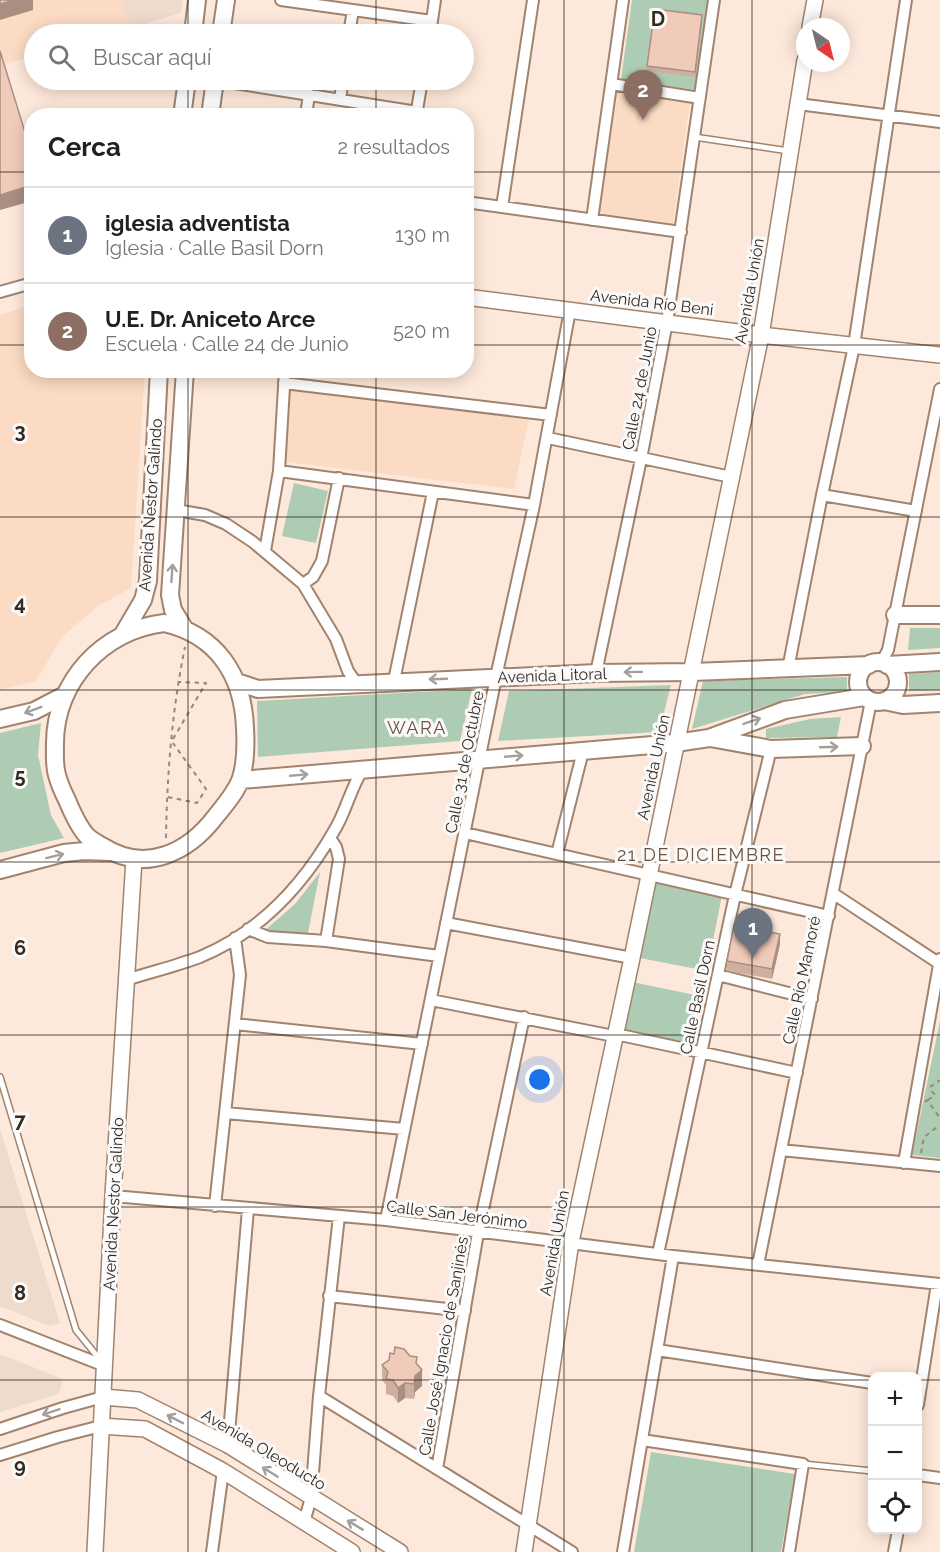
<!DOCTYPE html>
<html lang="es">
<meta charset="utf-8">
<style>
:root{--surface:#fff;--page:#f6f6f6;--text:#202124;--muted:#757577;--line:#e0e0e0;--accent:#0f766e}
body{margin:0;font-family:Raleway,sans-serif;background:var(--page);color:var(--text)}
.controls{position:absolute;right:18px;bottom:18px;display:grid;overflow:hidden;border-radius:12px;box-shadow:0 3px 15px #0003}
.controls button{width:54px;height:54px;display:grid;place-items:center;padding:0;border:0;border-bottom:2px solid var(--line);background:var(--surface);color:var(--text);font:30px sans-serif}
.compass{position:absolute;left:796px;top:18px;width:54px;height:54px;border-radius:50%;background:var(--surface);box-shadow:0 3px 15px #0003;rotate:145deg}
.you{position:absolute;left:540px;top:1080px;width:21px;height:21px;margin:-15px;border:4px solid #fff;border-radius:50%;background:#1a73e8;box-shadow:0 0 0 9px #1a73e833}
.badge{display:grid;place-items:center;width:39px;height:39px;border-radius:50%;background:var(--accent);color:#fff;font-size:20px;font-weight:700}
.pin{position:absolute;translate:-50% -50px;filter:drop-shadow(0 2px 3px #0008)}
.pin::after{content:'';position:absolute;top:32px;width:21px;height:18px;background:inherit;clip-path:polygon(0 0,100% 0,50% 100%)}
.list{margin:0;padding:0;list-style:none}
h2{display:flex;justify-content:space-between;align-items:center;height:78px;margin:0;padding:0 24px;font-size:26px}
h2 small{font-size:20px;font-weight:400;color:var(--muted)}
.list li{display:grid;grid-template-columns:39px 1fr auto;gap:18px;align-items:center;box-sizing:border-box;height:96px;padding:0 24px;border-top:2px solid var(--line)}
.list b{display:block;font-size:22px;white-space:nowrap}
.list p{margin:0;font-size:20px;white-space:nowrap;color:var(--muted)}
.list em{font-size:20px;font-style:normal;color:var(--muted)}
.icon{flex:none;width:33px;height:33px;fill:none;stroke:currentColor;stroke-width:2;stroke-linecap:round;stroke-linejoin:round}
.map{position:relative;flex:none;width:940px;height:1552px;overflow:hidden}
.search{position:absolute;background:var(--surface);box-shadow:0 3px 15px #0003;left:24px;top:24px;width:450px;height:66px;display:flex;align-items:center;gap:15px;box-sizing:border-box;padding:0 21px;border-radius:33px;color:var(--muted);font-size:22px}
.panel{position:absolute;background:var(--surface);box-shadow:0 3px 15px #0003;left:24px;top:108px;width:450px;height:270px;border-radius:24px}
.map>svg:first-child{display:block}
.built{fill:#fcdbc4}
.industrial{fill:#eedbcc}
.green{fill:#aeccb3}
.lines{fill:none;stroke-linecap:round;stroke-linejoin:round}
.lane-casing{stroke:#a2836d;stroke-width:8}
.street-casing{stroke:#a2836d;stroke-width:14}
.secondary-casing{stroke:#a2836d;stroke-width:18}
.primary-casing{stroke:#a2836d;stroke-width:20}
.path{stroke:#97877c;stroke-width:2;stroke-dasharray:4.5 4.5;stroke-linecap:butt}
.lane{stroke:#fff;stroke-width:5}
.street{stroke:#fff;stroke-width:10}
.secondary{stroke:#fff;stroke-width:15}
.primary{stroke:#fff;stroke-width:16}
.wall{fill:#cfafa0}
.shaded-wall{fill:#a98e82}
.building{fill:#f1cbba;stroke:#a98e82;stroke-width:1.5}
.oneway{stroke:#a49f9b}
.grid{fill:none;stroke:#352920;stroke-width:1.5;stroke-opacity:0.55}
.labels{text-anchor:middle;stroke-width:6;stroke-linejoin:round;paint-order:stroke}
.street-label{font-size:16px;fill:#352920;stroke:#fafafa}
.neighbourhood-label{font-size:18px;letter-spacing:1.5px;fill:#6d513d;stroke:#fafafa}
.grid-label{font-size:20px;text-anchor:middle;font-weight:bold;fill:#352920;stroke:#fafafa;stroke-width:6;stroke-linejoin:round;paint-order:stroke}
</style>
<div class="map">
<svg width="940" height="1552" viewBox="0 0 940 1552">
<rect width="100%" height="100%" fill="#fde9db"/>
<!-- built -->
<path class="built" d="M0,0H122L131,28L108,34H34V56L0,65Z
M617,92L690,102L673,223L599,213Z
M31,305L32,370L145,371L131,588L98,606L62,637L36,681L0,690V315Z
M289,390L529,419L514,489L285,462Z"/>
<!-- industrial -->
<path class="industrial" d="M122,0H183L181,13L131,28Z
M0,1129L60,1323L50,1326L0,1306Z
M0,1354L63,1379L59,1394L0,1412Z"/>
<!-- green -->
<path class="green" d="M632,0H711L696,90L621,79Z
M294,483L328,491L316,543L282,536Z
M910,628H940V648L908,650Z
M940,672V690L909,691V674Z
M847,677V692L805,694L692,729L703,681Z
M671,685L659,732L498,741L509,691Z
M472,689L460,741L258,757L257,701Z
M841,717L837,737L766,738V729L810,719Z
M41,723L38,755L51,815L64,838L0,853V733Z
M320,872L308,933L263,932L295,904Z
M650,881L722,895L707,971L635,957Z
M632,982L700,996L690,1045L622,1030Z
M940,1021V1158L912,1155Z
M651,1452L795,1474L781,1552H634Z"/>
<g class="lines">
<!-- lane casing -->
<g class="lane-casing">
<path id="lane" d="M694,137L789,151
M0,1077L76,1330L101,1361
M803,1464L872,1471"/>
</g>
<!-- street casing -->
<g class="street-casing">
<path id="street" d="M281,0L432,21
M349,34L353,10
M430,34L435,0
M215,80L417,112
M611,84L700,98
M340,99L343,80
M798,104L940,122
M306,116L309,94
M416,116L422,80
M466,202L681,232
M502,207L533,0
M592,220L623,0
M0,292L32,283
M284,383L551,415
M548,438L731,477
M279,471L534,505
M822,495L916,511
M176,510L205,515L226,524L253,542L303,584L336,639L348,671L357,684
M265,551L279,471L285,370
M303,584L313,577L322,561L339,478
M881,663L888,650L940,389
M788,669L822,495L854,346L906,0
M596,673L641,459L667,322L714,0
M394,681L433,492
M465,833L829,916
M557,854L583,751
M834,894L940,964
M446,923L632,958
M248,929L268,937L326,941L439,956
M326,941L339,859L336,847L330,838
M718,975L812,999
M126,980C151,972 176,966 200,957C260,932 302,887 334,831C346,812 350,789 363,769
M431,1000L614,1036H625L797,1073
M235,1024L422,1044
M226,1113L404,1129
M781,1150L940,1166
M904,1163L940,959
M113,1196L386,1220L673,1256L940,1284
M215,1206L240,975L235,938
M386,1220L496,677L534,505L570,310
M658,1254L735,895L771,749
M758,1265L871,701
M329,1296L465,1311
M0,1325L105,1366
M657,1350L872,1383
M319,1396L572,1552
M918,1405L937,1284
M0,1429L63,1408L103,1397
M642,1440L803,1464L789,1552
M228,1445L248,1209
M0,1455L58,1437L101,1426
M437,1469L478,1233L524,1017
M918,1475L940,1478
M304,1522L311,1498L319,1396L339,1216
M212,1552L223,1471
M623,1552L673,1256
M894,1552L898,1530"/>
</g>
<!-- secondary casing -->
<g class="secondary-casing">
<path id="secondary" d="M810,27L815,0
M466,297L761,335L940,355
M103,1397L138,1400L228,1445L400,1552
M101,1426L145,1429L223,1471L352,1552
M95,1552L113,1196L134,859
M524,1552L571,1242L632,958L761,335L805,60"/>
</g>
<!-- primary casing -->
<g class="primary-casing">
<path id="primary" d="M193,34L197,0
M221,34L226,0
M182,116L187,80
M210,116L215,80
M895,615H940
M164,623C217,635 243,675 245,728C246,745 246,762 241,778C237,791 225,805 216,816C188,853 145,874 102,846C97,843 91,840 87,836C78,826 72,812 67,800C63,792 59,783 57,775C54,765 55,753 55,743C55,682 103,630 164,623Z
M184,628L173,610L170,595L185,370
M123,634L143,600L148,581L159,370
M858 682a20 20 0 1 1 40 0a20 20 0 1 1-40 0Z
M887,665L940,662
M237,682L258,689L596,673L692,672L869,665
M884,701L903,705L940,703
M0,719L34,711L63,696
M710,738L771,749L862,746
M241,780L676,743L709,738L785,710L864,697
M0,870L64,853L84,851L111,852"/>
</g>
<!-- path -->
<path class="path" d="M173,739L206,683L178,682
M168,797L197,803L206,789L173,743
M166,838C167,774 172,710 185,647
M930,1087L940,1080
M928,1100L935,1095L929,1088
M925,1102L927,1100L940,1118
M921,1153L924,1137L940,1125"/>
<!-- lane -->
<use href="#lane" class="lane"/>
<!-- street -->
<use href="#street" class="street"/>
<!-- secondary -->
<use href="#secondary" class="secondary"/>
<!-- primary -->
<use href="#primary" class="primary"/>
</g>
<!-- wall -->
<path class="wall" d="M702,20L695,77L647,71V66Z
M780,944L772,979L727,971V961Z
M417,1364L422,1386L415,1392L414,1399L405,1398L398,1403L393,1396L386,1394V1385L382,1380V1365Z"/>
<!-- shaded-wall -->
<path class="shaded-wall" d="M14,0H33V10L0,20V4Z
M702,15V20L695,77V72Z
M32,185V201L0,210V195Z
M780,934V944L772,979V969Z
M417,1357L416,1375L422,1370V1386L415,1392L414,1399V1384Z
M405,1383V1398L398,1403V1388Z"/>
<!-- building -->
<path class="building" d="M0,0H14L0,4Z
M655,9L702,15L695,72L647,66Z
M0,51L32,155V185L0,195Z
M734,925L780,934L772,969L727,961Z
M395,1347L404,1349L410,1356L417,1357L416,1363L422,1370L415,1376L414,1384L405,1383L398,1388L393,1380L386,1379L388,1372L382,1365L389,1360L390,1353L394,1354Z"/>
<!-- one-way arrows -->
<defs><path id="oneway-shaft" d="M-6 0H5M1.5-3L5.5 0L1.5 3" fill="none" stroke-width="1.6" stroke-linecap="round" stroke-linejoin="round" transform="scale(1.5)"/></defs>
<g class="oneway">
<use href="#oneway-shaft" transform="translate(172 573) rotate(-86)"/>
<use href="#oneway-shaft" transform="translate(633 672) rotate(179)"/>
<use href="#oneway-shaft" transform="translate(438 679) rotate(178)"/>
<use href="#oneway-shaft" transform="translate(33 710) rotate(160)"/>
<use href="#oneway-shaft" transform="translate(752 721) rotate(-19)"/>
<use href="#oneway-shaft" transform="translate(829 747) rotate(-2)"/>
<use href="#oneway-shaft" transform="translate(514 756) rotate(-5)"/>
<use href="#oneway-shaft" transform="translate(299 775) rotate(-5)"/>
<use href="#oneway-shaft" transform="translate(55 856) rotate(-14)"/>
<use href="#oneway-shaft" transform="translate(51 1412) rotate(162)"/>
<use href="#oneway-shaft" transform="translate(175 1419) rotate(-153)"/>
<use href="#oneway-shaft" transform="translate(270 1472) rotate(-148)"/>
<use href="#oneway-shaft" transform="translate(355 1525) rotate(-149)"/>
</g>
<!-- grid -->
<path class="grid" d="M188,0V34M376,0V34M564,0V1552M752,0V1552M188,80V116M376,80V116M0,172H32M466,172H940M0,345H32M466,345H940M188,370V1552M376,370V1552M0,517H940M0,690H940M0,862H940M0,1035H940M0,1207H940M0,1380H872M918,1380H940"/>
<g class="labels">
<!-- street labels -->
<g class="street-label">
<text transform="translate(749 291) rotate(-80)" y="6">Avenida Unión</text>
<text transform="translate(652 302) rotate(7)" y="6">Avenida Río Beni</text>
<text transform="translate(639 388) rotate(-79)" y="6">Calle 24 de Junio</text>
<text transform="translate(150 505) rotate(-86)" y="6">Avenida Nestor Galindo</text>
<text transform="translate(552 675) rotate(-2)" y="6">Avenida Litoral</text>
<text transform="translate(464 762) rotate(-79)" y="6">Calle 31 de Octubre</text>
<text transform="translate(653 767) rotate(-78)" y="6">Avenida Unión</text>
<text transform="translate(801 980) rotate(-78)" y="6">Calle Río Mamoré</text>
<text transform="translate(697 997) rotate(-78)" y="6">Calle Basil Dorn</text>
<text transform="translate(113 1204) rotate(-87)" y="6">Avenida Nestor Galindo</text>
<text transform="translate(457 1214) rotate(7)" y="6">Calle San Jerónimo</text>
<text transform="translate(554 1243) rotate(-80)" y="6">Avenida Unión</text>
<text transform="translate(443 1346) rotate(-80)" y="6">Calle José Ignacio de Sanjinés</text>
<text transform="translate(264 1449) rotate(31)" y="6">Avenida Oleoducto</text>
</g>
<!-- neighbourhood labels -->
<g class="neighbourhood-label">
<text x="417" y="734">WARA</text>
<text x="701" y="861">21 DE DICIEMBRE</text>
</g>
</g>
<g class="grid-label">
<text x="658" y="26">D</text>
<text x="20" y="438">3</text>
<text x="20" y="610">4</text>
<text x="20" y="783">5</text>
<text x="20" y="955">6</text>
<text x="20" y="1128">7</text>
<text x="20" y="1300">8</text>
<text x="20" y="1473">9</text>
</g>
</svg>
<div class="controls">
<button>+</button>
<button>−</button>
<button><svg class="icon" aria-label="locate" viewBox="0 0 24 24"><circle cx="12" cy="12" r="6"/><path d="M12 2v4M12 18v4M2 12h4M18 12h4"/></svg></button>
</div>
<svg class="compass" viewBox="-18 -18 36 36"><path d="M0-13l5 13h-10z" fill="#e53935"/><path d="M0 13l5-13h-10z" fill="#757577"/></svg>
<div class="you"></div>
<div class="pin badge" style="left:753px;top:958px;background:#6b7280">1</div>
<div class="pin badge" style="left:643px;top:120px;background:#8d6e63">2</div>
<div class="search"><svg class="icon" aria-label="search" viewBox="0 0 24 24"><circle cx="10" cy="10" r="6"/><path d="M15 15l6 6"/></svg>Buscar aquí</div>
<section class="panel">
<h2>Cerca<small>2 resultados</small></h2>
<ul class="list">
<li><span class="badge" style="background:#6b7280">1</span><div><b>iglesia adventista</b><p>Iglesia · Calle Basil Dorn</p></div><em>130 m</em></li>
<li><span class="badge" style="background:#8d6e63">2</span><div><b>U.E. Dr. Aniceto Arce</b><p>Escuela · Calle 24 de Junio</p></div><em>520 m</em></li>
</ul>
</section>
</div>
